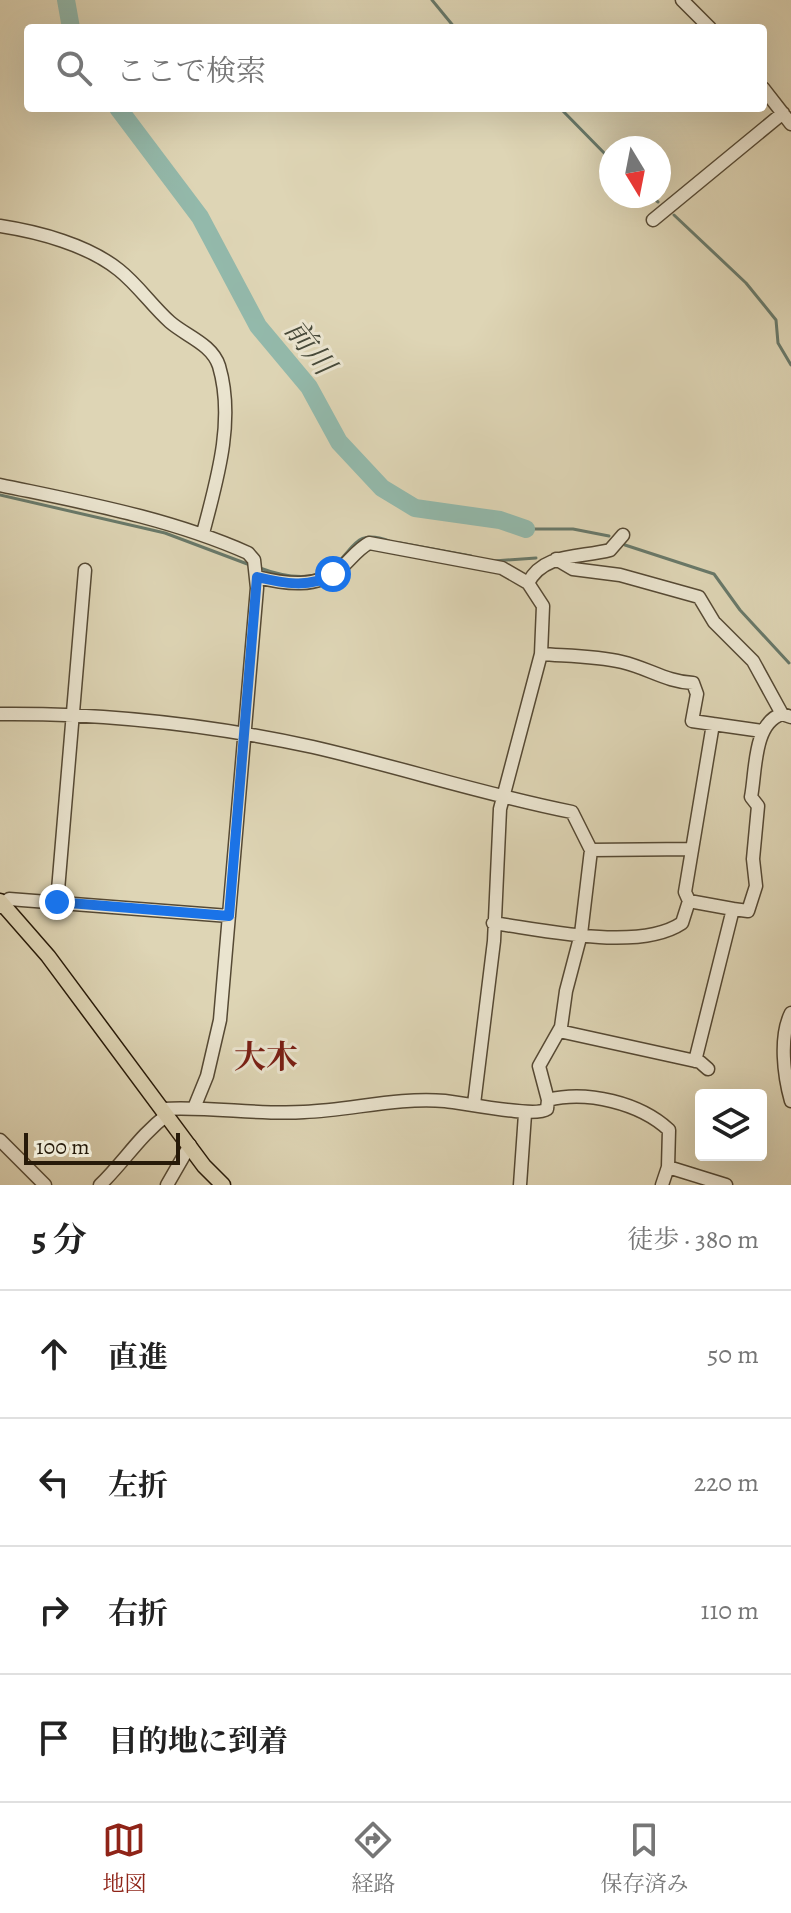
<!DOCTYPE html>
<html lang="ja">
<meta charset="utf-8">
<style>
:root{--surface:#fff;--page:#f2f2f2;--text:#222;--muted:#767676;--line:#e0e0e0;--accent:#8f2418}
body{margin:0;font-family:Alegreya,"Noto Serif JP",serif;background:var(--page);color:var(--text)}
.controls{position:absolute;right:24px;bottom:24px;display:grid;overflow:hidden;border-radius:8px;box-shadow:0 8px 32px #0002}
.controls button{width:72px;height:72px;display:grid;place-items:center;padding:0;border:0;border-bottom:2px solid var(--line);background:var(--surface);color:var(--text);font:40px sans-serif}
.compass{position:absolute;left:599px;top:136px;width:72px;height:72px;border-radius:50%;background:var(--surface);box-shadow:0 8px 32px #0002;rotate:170deg}
.scale{position:absolute;left:24px;bottom:20px;width:156px;box-sizing:border-box;padding-left:8px;border:4px solid #271a09;border-top:0;font-size:22px;line-height:28px;white-space:nowrap;color:#271a09;-webkit-text-stroke:6px #eae4cf;paint-order:stroke}
.stop{position:absolute;width:24px;height:24px;margin:-18px;border:6px solid #1a73e8;border-radius:50%;background:#fff}
.stop.end{background:#1a73e8;border-color:#fff;box-shadow:0 2px 8px #0008}
.list{margin:0;padding:0;list-style:none}
h2{display:flex;justify-content:space-between;align-items:center;height:104px;margin:0;padding:0 32px;font-size:34px}
h2 small{font-size:26px;font-weight:400;color:var(--muted)}
.list li{display:grid;grid-template-columns:52px 1fr auto;gap:24px;align-items:center;box-sizing:border-box;height:128px;padding:0 32px;border-top:2px solid var(--line)}
.list b{display:block;font-size:30px;white-space:nowrap}
.list em{font-size:26px;font-style:normal;color:var(--muted)}
.icon{flex:none;width:44px;height:44px;fill:none;stroke:currentColor;stroke-width:2;stroke-linecap:round;stroke-linejoin:round}
.map{position:relative;flex:none;width:791px;height:1185px;overflow:hidden}
.search{position:absolute;background:var(--surface);box-shadow:0 8px 32px #0002;left:24px;right:24px;top:24px;height:88px;display:flex;align-items:center;gap:20px;box-sizing:border-box;padding:0 28px;border-radius:8px;color:var(--muted);font-size:30px}
.sheet{height:616px;background:var(--surface)}
nav{display:flex;justify-content:space-around;align-items:center;box-sizing:border-box;height:112px;border-top:2px solid var(--line);background:var(--surface);font-size:22px;color:var(--muted)}
nav a{display:grid;justify-items:center;gap:4px}
nav .on{color:var(--accent)}
.map>svg:first-child{display:block}
.lines{fill:none;stroke-linecap:round;stroke-linejoin:round}
.stream{stroke:#68796a;stroke-width:3}
.river{stroke:#93b9ab;stroke-width:18}
.minor-casing{stroke:#554934;stroke-width:15}
.major-casing{stroke:#271a09;stroke-width:17}
.minor{stroke:#eae4cf;stroke-width:12}
.major{stroke:#ded5b5;stroke-width:14}
.route{stroke:#1a73e8;stroke-width:10}
.labels{text-anchor:middle;stroke-width:6;stroke-linejoin:round;paint-order:stroke}
.water-label{font-size:30px;font-style:italic;fill:#474a3a;stroke:#eae4cf}
.quarter-label{font-size:32px;font-weight:bold;fill:#7a1f14;stroke:#eae4cf}
</style>
<div class="map">
<svg width="791" height="1185" viewBox="0 0 791 1185">
<rect width="100%" height="100%" fill="#ded5b5"/>
<filter id="stains"><feTurbulence type="fractalNoise" baseFrequency=".0025" numOctaves="4"/><feColorMatrix values="0 0 0 0 .2 0 0 0 0 .09 0 0 0 0 .02 0 0 0 .5 -.17"/></filter>
<radialGradient id="worn" r=".72"><stop offset=".6" stop-color="#630" stop-opacity="0"/><stop offset="1" stop-color="#630" stop-opacity=".3"/></radialGradient>
<g class="lines">
<!-- stream -->
<path class="stream" d="M432,0L455,28
M560,108L611,160
M651,196L658,202
M674,215L746,283L776,320L778,343L791,365
M0,495L165,533L250,565
M526,529H573L609,536
M400,543L471,556
M625,545L714,574L740,610L789,663
M494,561L536,558
M257,567C278,575 305,582 326,571C354,556 351,526 389,541"/>
<!-- river -->
<path class="river" d="M66,0L71,28
M118,108L200,217L258,326L309,387L339,442L382,488L415,508L500,520L526,529"/>
<!-- minor casing -->
<g class="minor-casing">
<path id="minor" d="M682,0L710,28
M763,88L791,124
M653,220L783,113
M0,226C39,232 88,245 119,270C138,285 152,306 170,322C186,336 212,344 219,366C235,420 217,480 203,533
M0,485C85,503 169,518 248,553L254,560L257,588L220,1020L207,1076L194,1108
M556,559L573,569L620,575L699,597L714,622L753,661L782,714L791,717
M257,577C285,584 317,589 341,568C351,559 358,549 369,543L502,568L528,583
M541,654L543,606L528,583C544,552 581,558 610,550L623,535
M0,714C104,713 212,725 313,747C400,767 485,795 572,812L591,850L692,849
M689,901L733,909L695,1061
M57,902L85,570
M0,907L9,899L229,916
M733,909L748,911L756,886L753,859L758,806L751,797C756,772 753,723 782,714
M493,923C544,930 639,952 682,923L689,901L685,892L713,724
M791,1013C779,1037 784,1076 791,1101
M559,1031L700,1062L708,1069
M548,1100L539,1066L561,1027L566,991L581,934L591,850
M474,1104L494,941L500,809L541,654C567,656 596,656 622,662C648,668 667,682 693,683L697,694L692,721L762,731
M162,1109C210,1106 257,1115 304,1112C352,1110 397,1097 445,1101C465,1103 535,1118 547,1109L548,1100C587,1090 640,1103 669,1130L668,1167L726,1185
M0,1140L45,1185
M100,1185C124,1162 140,1135 167,1115
M167,1185L190,1145
M520,1185L525,1114
M662,1185L668,1167"/>
</g>
<!-- major casing -->
<g class="major-casing">
<path id="major" d="M0,901L48,956L204,1166L223,1185"/>
</g>
<!-- minor -->
<use href="#minor" class="minor"/>
<!-- major -->
<use href="#major" class="major"/>
</g>
<g class="lines">
<!-- route -->
<path class="route" d="M57,902L229,916L257,577C282,583 310,589 333,574"/>
</g>
<g class="labels">
<!-- water labels -->
<g class="water-label">
<text transform="translate(310 347) rotate(52)" y="10">前川</text>
</g>
<!-- quarter labels -->
<g class="quarter-label">
<text x="266" y="1068">大木</text>
</g>
</g>
<rect width="100%" height="100%" filter="url(#stains)"/>
<rect width="100%" height="100%" fill="url(#worn)"/>
</svg>
<div class="controls">
<button><svg class="icon" aria-label="layers" viewBox="0 0 24 24"><path d="M12 4l9 5-9 5-9-5zM3 14l9 5 9-5"/></svg></button>
</div>
<svg class="compass" viewBox="-18 -18 36 36"><path d="M0-13l5 13h-10z" fill="#e53935"/><path d="M0 13l5-13h-10z" fill="#767676"/></svg>
<div class="scale">100 m</div>
<div class="stop" style="left:333px;top:574px"></div>
<div class="stop end" style="left:57px;top:902px"></div>
<div class="search"><svg class="icon" aria-label="search" viewBox="0 0 24 24"><circle cx="10" cy="10" r="6"/><path d="M15 15l6 6"/></svg>ここで検索</div>
</div>
<section class="sheet">
<h2>5 分<small>徒歩 · 380 m</small></h2>
<ul class="list">
<li><svg class="icon" aria-label="ahead" viewBox="0 0 24 24"><path d="M12 20V5M6 11l6-6 6 6"/></svg><div><b>直進</b></div><em>50 m</em></li>
<li><svg class="icon" aria-label="left" viewBox="0 0 24 24"><path d="M17 20v-9H6M10 6l-5 5 5 5"/></svg><div><b>左折</b></div><em>220 m</em></li>
<li><svg class="icon" aria-label="right" viewBox="0 0 24 24"><path d="M7 20v-9h11M14 6l5 5-5 5"/></svg><div><b>右折</b></div><em>110 m</em></li>
<li><svg class="icon" aria-label="arrive" viewBox="0 0 24 24"><path d="M6 21V4h12l-3 4 3 4H6"/></svg><div><b>目的地に到着</b></div></li>
</ul>
</section>
<nav>
<a class="on"><svg class="icon" aria-label="map" viewBox="0 0 24 24"><path d="M3 6l6-2 6 2 6-2v14l-6 2-6-2-6 2zM9 4v14M15 6v14"/></svg>地図</a>
<a><svg class="icon" aria-label="directions" viewBox="0 0 24 24"><path d="M12 3l9 9-9 9-9-9zM9 14v-3h6M13 9l2 2-2 2"/></svg>経路</a>
<a><svg class="icon" aria-label="saved" viewBox="0 0 24 24"><path d="M7 4h10v16l-5-4-5 4z"/></svg>保存済み</a>
</nav>
